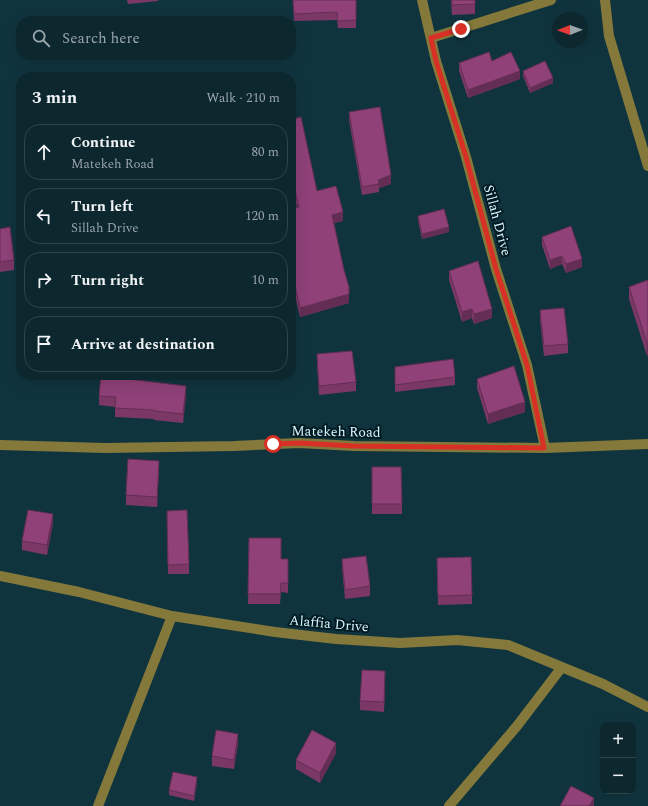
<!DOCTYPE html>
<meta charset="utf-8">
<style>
:root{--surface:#0c272e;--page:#1a333a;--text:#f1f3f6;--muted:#9aa5aa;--line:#2c444a}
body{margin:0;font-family:Spectral,serif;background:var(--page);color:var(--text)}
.controls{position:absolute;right:12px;bottom:12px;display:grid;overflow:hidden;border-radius:8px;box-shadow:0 4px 16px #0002}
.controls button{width:36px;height:36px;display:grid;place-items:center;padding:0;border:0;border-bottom:1px solid var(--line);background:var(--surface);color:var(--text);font:20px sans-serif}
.compass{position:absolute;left:552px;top:12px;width:36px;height:36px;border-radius:50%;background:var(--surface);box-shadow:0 4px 16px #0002;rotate:269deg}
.stop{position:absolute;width:12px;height:12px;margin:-9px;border:3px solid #d93025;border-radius:50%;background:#fff}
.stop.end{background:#d93025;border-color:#fff;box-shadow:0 1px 4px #0008}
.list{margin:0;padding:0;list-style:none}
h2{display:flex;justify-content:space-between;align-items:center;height:52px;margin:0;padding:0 16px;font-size:17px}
h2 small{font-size:13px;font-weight:400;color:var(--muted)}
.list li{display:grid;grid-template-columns:26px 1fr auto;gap:12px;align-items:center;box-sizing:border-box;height:56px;margin:0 8px 8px;padding:0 8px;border:1px solid var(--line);border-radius:16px}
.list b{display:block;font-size:15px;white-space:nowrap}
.list p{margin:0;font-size:13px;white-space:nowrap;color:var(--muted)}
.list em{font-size:13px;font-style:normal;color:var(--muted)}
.icon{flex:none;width:22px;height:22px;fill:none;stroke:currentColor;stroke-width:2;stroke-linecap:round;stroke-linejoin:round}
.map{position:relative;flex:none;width:648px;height:806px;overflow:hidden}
.search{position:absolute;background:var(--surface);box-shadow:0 4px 16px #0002;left:16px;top:16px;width:280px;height:44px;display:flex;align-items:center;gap:10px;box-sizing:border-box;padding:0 14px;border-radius:16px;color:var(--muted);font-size:15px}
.panel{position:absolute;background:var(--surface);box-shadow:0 4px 16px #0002;left:16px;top:72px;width:280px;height:308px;border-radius:16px}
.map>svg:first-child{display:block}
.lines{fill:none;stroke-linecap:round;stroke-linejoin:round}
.minor{stroke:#84793b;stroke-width:10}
.wall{fill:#7b3867}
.shaded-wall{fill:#642e54}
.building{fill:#8f4178;stroke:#642e54}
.route{stroke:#d93025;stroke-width:5}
.labels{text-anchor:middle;stroke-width:4;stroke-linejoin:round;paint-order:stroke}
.street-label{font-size:14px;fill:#dcf6ff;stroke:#001b23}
</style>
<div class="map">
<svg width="648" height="806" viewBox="0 0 648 806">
<rect width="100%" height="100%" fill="#10343e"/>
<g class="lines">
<!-- minor -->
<path class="minor" d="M422,0L436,61L466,157L496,269L527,365L545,448
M605,0L609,36L648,166
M431,38L551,0
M0,445L105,448L234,446L299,443L354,446L545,448L648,444
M0,576L79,592L172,616L275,632L336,639L400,643L457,640L508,645L603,684L648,707
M98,806L172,616
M449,806L517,726L562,667"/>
</g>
<!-- wall -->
<path class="wall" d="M127,0H158V1L128,4Z
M293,0H356V28H338L337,20L294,21Z
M451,0H475V14L452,15Z
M492,61L520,79L468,98L459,71V63Z
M523,71L553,83L530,93L523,76Z
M349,112L391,184L379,188V192L362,195L349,120Z
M291,120L317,191L343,221L334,223L349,303L300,317L291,277V208L297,207L291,183Z
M418,216L449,232L422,239L418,221Z
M0,229L14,260V270L0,272Z
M542,237L582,267L566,273L562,264L550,269L542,245Z
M449,271L492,318L474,324L472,318L462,322L449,280Z
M648,280L647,356L629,299V287Z
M540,310L568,344V353L544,356L540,320Z
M317,354L356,382V391L319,395L317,364Z
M395,367L455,377V385L395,392Z
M128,379L186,395L183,423L154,420V419L115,417V407L99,405V396Z
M477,379L525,412L488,424L477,388Z
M372,467L402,504V514H372Z
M159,470L157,507L126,505V495Z
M167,511L189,564V574H168Z
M53,523L47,555L22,550V541Z
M249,538L281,559H288V593L281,592L280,604H248Z
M342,559L370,586V596L345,599L342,568Z
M437,568L472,595V604L438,605Z
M385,681L384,712L360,710V701Z
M238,743L234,769L212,766V756Z
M336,753L320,783L296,769V760Z
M197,782L194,801L169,795V790Z"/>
<!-- shaded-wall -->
<path class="shaded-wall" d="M520,71V79L468,98V90Z
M553,78V83L530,93V88Z
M391,175V184L379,188L378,180Z
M343,212V221L332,224V215Z
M449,227V232L422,239V234Z
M562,256V264L550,269V260Z
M582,259V267L566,273V264Z
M349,294V303L300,317V308Z
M472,309V318L462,322V312Z
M492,309V318L474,324V314Z
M647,343H648V356H647Z
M186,386V395L183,423V414Z
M525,402V412L488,424V414Z
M159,461V470L157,507V497Z
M53,514V523L47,555V545Z
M385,671V681L384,712V702Z
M238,734V743L234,769V760Z
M336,743V753L320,783V773Z
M197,777V782L194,801V796Z
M594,798V806H589Z"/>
<!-- building -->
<path class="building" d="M293,0H356V20L338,21L337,12L294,14Z
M452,0H475V4L452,5Z
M489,52L492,61L511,52L520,71L468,90L459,63Z
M545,61L553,78L530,88L523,71Z
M380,107L391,175L378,180L379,184L362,187L349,112Z
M301,117L317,191L336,186L343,212L332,215L344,270L349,287V294L300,308L291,268V208L299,207L291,174V120Z
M444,209L449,227L422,234L418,216Z
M571,226L582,259L566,264L562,256L550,260L542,237Z
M10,227L14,260L0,262V229Z
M478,261L492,309L474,314L472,309L462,312L449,271Z
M648,280V343H647L629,287Z
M564,308L568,344L544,346L540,310Z
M352,351L356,382L319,386L317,354Z
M453,359L455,377L395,385V367Z
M514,366L525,402L488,414L477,379Z
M101,375H128V379L186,386L183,414L154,411V410L115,408L116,397L99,396Z
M128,459L159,461L157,497L126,495Z
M372,467H401L402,504H372Z
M28,510L53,514L47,545L22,541Z
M187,510L189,564L168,565L167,511Z
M249,538H281V559H288V583H281L280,594H248Z
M366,556L370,586L345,590L342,559Z
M471,557L472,595L438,596L437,558Z
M362,670L385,671L384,702L360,701Z
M216,730L238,734L234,760L212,756Z
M312,730L336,743L320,773L296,760Z
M173,772L197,777L194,796L169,790Z
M571,786L594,798L589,806H560Z"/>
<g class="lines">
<!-- route -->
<path class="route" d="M273,444L299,443L354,446L544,448L527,365L496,269L466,157L436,61L431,38L461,29"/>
</g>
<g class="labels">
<!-- street labels -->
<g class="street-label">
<text transform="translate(498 220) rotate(75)" y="5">Sillah Drive</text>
<text transform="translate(336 431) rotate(1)" y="5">Matekeh Road</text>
<text transform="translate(329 623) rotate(5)" y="5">Alaffia Drive</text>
</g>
</g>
</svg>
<div class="controls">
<button>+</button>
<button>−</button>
</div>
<svg class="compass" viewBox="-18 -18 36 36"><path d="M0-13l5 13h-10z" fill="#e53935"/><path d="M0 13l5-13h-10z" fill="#9aa5aa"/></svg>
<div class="stop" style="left:273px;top:444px"></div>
<div class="stop end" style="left:461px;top:29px"></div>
<div class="search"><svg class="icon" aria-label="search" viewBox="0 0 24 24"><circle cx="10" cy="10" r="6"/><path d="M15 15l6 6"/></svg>Search here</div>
<section class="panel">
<h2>3 min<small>Walk · 210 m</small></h2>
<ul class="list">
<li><svg class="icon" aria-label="ahead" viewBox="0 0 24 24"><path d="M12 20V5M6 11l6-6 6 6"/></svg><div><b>Continue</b><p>Matekeh Road</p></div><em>80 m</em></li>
<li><svg class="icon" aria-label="left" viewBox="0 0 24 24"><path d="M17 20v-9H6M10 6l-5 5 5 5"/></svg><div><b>Turn left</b><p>Sillah Drive</p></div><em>120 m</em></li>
<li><svg class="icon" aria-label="right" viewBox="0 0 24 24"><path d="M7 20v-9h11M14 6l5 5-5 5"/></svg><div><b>Turn right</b></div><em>10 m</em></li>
<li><svg class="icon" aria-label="arrive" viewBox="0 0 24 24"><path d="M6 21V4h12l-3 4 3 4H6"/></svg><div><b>Arrive at destination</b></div></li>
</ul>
</section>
</div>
